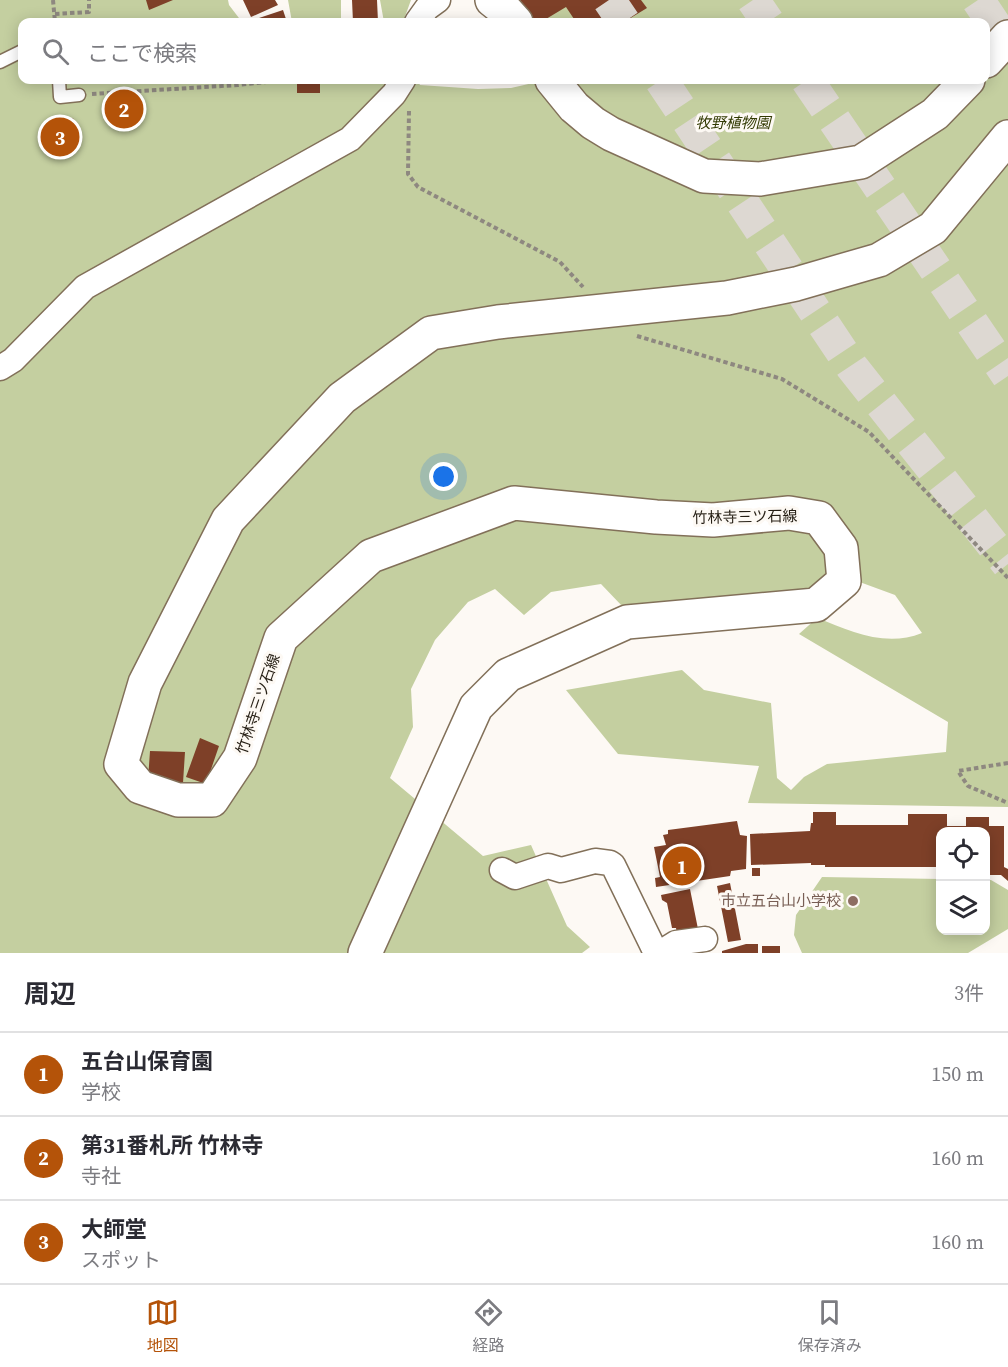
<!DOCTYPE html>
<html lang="ja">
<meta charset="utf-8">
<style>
:root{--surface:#fff;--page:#f7f7f7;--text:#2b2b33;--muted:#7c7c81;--line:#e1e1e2;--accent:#b45309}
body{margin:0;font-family:"Source Serif 4","Noto Sans JP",serif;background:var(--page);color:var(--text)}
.controls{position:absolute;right:18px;bottom:18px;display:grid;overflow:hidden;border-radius:12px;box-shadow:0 3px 15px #0003}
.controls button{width:54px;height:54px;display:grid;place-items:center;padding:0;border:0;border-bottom:2px solid var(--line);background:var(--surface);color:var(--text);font:30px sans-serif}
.you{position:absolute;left:444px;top:477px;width:21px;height:21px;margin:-15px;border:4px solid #fff;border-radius:50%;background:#1a73e8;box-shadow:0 0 0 9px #1a73e833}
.badge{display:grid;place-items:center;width:39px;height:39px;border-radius:50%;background:var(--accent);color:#fff;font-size:20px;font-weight:700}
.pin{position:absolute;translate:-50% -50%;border:3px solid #fff;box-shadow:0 2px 6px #0006}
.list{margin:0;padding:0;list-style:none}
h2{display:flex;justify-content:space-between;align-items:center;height:78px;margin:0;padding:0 24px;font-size:26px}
h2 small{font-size:20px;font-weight:400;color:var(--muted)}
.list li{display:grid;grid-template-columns:39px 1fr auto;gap:18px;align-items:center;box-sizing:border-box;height:84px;padding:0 24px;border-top:2px solid var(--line)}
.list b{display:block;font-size:22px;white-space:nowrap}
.list p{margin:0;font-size:20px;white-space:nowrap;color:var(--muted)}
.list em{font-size:20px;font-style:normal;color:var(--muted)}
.icon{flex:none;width:33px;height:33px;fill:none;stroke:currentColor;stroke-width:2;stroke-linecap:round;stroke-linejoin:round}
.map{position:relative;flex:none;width:1008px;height:953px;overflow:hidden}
.search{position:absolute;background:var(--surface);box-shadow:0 3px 15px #0003;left:18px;right:18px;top:18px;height:66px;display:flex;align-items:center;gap:15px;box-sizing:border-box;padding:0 21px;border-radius:12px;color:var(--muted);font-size:22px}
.sheet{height:330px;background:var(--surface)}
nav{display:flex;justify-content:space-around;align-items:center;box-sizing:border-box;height:84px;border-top:2px solid var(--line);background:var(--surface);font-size:16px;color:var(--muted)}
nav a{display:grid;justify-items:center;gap:3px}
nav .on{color:var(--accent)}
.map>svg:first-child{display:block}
.green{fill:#c4cfa0}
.building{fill:#7e4028}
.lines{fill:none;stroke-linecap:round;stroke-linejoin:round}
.secondary-tunnel{stroke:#ddd8d2;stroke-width:33;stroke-dasharray:33 16;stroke-linecap:butt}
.highway-tunnel{stroke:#ddd8d2;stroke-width:33;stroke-dasharray:33 16;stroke-linecap:butt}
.lane-casing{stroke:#827059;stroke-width:15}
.street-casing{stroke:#827059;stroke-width:27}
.secondary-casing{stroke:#827059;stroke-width:36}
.path{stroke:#8e8880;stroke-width:4;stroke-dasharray:4.5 3;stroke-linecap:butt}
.lane{stroke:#fff;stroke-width:12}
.street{stroke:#fff;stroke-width:24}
.secondary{stroke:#fff;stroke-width:33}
.education-dot{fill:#8d6e63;stroke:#fdf9f4;stroke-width:2}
.labels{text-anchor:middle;stroke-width:6;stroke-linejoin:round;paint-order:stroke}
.park-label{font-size:15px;font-style:italic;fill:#323a03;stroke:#fdf9f4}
.street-label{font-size:15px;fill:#251e14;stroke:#fdf9f4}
.education-label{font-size:15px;fill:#785e54;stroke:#fdf9f4;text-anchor:end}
</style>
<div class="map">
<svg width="1008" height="953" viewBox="0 0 1008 953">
<rect width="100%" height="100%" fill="#fdf9f4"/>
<!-- green -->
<path class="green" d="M0,0H228L229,5L242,22H22V80H417L420,85L478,89L511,88L546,80H986V22H525L510,0H1008V807L748,803L759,766L618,754L566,690L682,670L704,690L771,703L777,778L791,790L804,777L827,764L946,752L948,722L799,634L817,618C851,631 885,648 922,633L895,595L846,577L798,595L623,607L601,584L551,592L524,615L495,589L468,602L435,640L411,689L413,727L390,778L483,856L531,845L567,926L590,947L582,953H0Z
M288,0H341V22H292Z
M380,0H411L403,22H384Z
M822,877L940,879V930H986V880H991L1008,890V929L968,953H802L794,935L796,915Z"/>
<!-- building -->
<path class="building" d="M146,0H173L149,10Z
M243,0H275L278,5L251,17Z
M352,0H377L378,22H353Z
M520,0H641L647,8L624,22H576L566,7L541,22H535Z
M283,10L287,22H260L259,18Z
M297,80H320V93H297Z
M63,116L65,121L73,118L81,145L48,155L39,129L47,127L46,122Z
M200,738L219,746L206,784L186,777Z
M150,751L185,752L183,783L148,780Z
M813,812H836V825H908V814H947V826H966V817H989V826H1004V867L1008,869V881L1001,875H986V832H940V867H825V865H811V863L751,865L750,834L810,831L811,823H813Z
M737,821L740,835L747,836L746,869L731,871L730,876L656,887L655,878L660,877L654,847L666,845L663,835L668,834V830Z
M752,868H760V876H752Z
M730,883L741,940L728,942L717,886Z
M690,889L698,929L677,934L676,928H672L667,903L662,900L661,895Z
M746,944H758V953H722V951Z
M762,946H780V953H762Z"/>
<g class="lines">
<!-- secondary-tunnel -->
<path class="secondary-tunnel" d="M609,0L624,22
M753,0L768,22
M661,80L852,367L1008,564
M807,80L1008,376"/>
<!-- highway-tunnel -->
<path class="highway-tunnel" d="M978,0L1008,45"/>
<!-- lane casing -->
<g class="lane-casing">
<path id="lane" d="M0,62L22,51
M59,80L60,97L79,95"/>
</g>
<!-- street casing -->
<g class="street-casing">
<path id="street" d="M417,22L427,8L438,0
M0,368L13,360L85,287L350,139L394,94L403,80
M502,870L515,877L548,866L561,870L595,861L610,863L613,865L656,953
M660,953L676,943L705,939"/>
</g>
<!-- secondary casing -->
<g class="secondary-casing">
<path id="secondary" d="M492,0L507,12L516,22
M986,61L1008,37
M552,80L574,107L593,123L611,134L704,176L760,179L861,162L935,114L968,80
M365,953L476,707L508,675L627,622L816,605L844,581L841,548L819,518L789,513L713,520L656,517L514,503L371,556L281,638L240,758L212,800H178L140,787L121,764L145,683L228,520L342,398L431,333L498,322L727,298L796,284L879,260L933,228L1008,137"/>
</g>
<!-- path -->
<path class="path" d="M53,0L55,22
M55,14L89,12V0
M92,94L238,85L285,80
M409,111L408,174L418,187L560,262L583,287
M637,336L782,379L869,432L1008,578
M1008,763L958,771L968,786L1008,803"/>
<!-- lane -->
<use href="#lane" class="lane"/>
<!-- street -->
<use href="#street" class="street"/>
<!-- secondary -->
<use href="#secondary" class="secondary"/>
</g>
<!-- markers -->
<circle class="education-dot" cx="853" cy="901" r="6"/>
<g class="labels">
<!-- park labels -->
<g class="park-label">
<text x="733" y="128">牧野植物園</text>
</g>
<!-- street labels -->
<g class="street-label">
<text transform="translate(745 517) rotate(-1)" y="5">竹林寺三ツ石線</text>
<text transform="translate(258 704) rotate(-71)" y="5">竹林寺三ツ石線</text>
</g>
<!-- education labels -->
<g class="education-label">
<text x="841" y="906">市立五台山小学校</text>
</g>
</g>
</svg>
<div class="controls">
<button><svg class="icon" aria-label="locate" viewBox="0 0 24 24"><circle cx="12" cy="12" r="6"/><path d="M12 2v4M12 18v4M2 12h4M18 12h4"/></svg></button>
<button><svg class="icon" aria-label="layers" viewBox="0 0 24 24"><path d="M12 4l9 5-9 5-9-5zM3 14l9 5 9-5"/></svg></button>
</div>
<div class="you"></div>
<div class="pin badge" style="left:682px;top:866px">1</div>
<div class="pin badge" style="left:124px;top:109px">2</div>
<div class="pin badge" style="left:60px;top:137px">3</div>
<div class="search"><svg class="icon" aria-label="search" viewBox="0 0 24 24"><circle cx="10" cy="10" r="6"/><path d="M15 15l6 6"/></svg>ここで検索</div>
</div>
<section class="sheet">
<h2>周辺<small>3件</small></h2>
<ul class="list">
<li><span class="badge">1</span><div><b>五台山保育園</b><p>学校</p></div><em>150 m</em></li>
<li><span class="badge">2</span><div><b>第31番札所 竹林寺</b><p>寺社</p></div><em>160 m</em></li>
<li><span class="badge">3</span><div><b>大師堂</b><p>スポット</p></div><em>160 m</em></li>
</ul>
</section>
<nav>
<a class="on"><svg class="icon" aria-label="map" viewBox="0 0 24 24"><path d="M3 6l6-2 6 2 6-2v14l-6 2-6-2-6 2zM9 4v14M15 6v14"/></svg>地図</a>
<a><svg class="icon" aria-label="directions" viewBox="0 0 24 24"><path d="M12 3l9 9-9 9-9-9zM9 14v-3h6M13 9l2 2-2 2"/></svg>経路</a>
<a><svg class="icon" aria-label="saved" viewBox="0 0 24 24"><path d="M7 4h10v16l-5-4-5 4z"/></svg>保存済み</a>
</nav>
